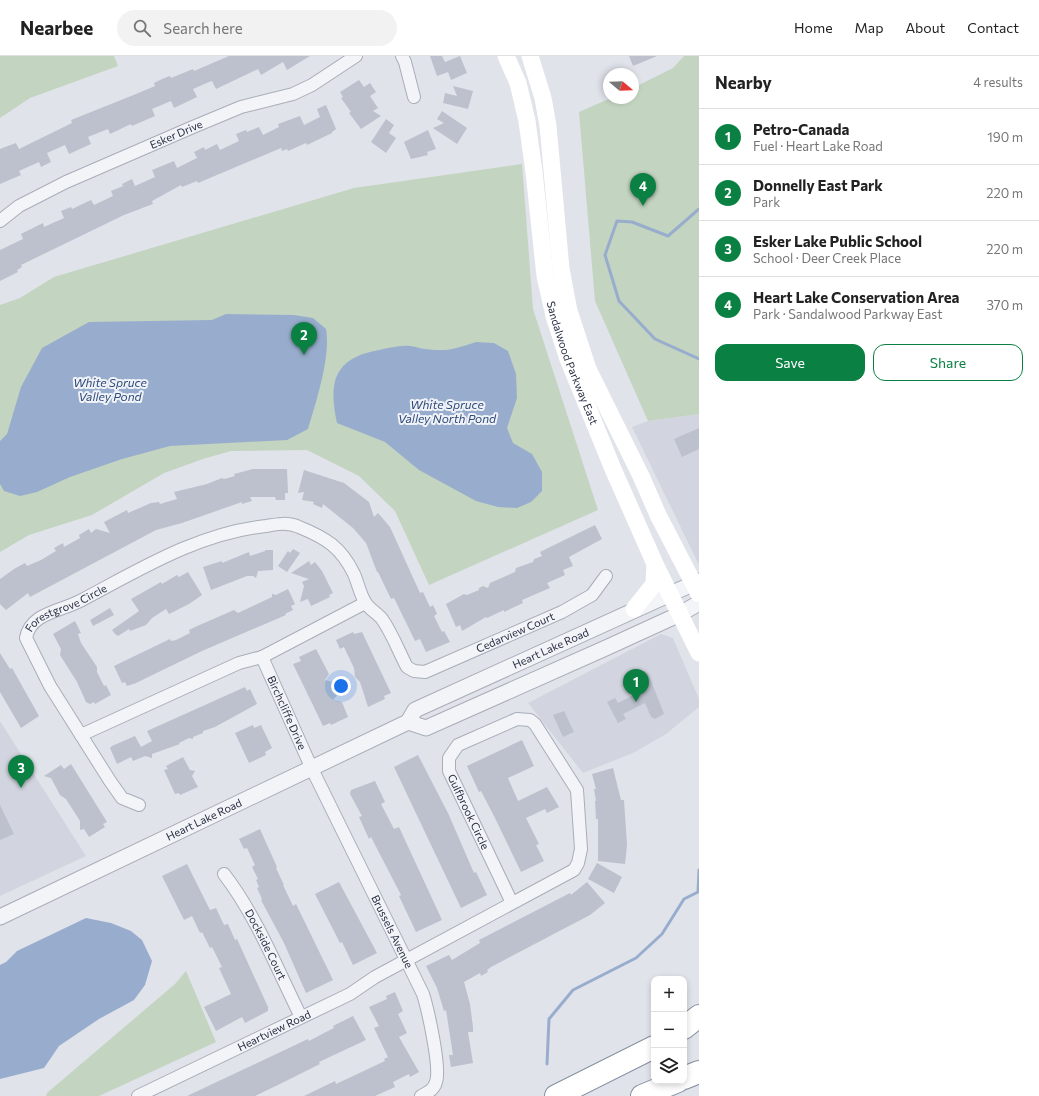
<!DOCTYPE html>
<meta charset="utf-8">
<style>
:root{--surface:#fff;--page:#f2f2f2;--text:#222;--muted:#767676;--line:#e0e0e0;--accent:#0b8043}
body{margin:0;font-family:Commissioner,sans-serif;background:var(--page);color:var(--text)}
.controls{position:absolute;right:12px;bottom:12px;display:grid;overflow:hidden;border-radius:8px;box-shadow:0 2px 6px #0003}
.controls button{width:36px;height:36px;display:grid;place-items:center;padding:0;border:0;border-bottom:1px solid var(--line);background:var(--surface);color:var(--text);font:20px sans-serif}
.compass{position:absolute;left:603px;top:12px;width:36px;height:36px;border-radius:50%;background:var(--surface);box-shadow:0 2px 6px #0003;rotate:109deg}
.you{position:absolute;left:341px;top:630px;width:14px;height:14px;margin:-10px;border:3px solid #fff;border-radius:50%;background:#1a73e8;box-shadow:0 0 0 6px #1a73e833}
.badge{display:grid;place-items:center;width:26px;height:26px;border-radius:50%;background:var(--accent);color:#fff;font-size:13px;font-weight:700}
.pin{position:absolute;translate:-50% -33px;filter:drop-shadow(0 1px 2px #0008)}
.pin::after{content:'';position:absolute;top:21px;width:14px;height:12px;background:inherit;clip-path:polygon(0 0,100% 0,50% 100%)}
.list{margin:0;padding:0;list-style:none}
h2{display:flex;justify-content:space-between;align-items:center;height:52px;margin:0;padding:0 16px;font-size:17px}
h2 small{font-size:13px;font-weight:400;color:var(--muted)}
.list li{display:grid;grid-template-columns:26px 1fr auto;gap:12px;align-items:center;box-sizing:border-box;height:56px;padding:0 16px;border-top:1px solid var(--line)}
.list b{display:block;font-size:15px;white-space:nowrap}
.list p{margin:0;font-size:13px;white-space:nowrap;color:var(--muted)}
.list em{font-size:13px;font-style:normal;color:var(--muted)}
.actions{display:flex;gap:8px;padding:12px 16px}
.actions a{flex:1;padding:9px 0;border:1px solid var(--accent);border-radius:12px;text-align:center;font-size:14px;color:var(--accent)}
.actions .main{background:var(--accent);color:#fff}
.icon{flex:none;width:22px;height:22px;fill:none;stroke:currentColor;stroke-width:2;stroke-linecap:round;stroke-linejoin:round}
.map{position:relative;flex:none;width:699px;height:1040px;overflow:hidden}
header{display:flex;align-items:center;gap:24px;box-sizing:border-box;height:56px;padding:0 20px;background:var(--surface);border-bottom:1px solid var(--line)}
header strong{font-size:19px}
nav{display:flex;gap:22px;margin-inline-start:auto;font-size:14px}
.search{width:280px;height:36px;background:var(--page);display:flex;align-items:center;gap:10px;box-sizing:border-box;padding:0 14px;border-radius:22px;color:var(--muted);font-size:15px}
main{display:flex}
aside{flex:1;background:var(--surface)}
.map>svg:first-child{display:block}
.built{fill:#d2d5df}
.green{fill:#c3d4c0}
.water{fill:#98adcd}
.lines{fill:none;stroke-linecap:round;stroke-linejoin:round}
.stream{stroke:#98adcd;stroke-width:3}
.building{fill:#bcc1cd}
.minor-casing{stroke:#a8adb8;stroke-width:14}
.tertiary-casing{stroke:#a8adb8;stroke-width:17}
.motorway-casing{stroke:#868ea2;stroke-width:24}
.minor{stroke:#f3f4f8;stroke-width:12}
.tertiary{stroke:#f3f4f8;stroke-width:15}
.secondary{stroke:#fff;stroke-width:17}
.motorway{stroke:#fff;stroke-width:22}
.labels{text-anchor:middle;stroke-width:4;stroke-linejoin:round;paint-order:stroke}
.street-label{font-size:11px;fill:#272f43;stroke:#eff2f7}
.water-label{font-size:12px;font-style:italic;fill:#2e497a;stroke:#eff2f7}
</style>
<header>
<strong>Nearbee</strong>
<div class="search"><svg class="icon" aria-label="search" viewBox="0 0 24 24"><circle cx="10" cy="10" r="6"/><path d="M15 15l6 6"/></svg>Search here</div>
<nav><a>Home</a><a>Map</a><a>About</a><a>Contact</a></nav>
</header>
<main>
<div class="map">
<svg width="699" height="1040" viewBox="0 0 699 1040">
<rect width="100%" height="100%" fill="#e0e3ea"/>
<!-- built -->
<path class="built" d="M699,358V509L632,371L648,365Z
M661,578L673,582L699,643V651L666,678L633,697L583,717L528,647Z
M0,665L86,800L0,840Z"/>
<!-- green -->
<path class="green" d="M0,0H114L118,10L30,42L0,62Z
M684,0H699V358L648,365L595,245L579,56L611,42H633V32L673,12Z
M522,108L533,253L598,454L429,529L395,455L359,420L307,394L231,395L203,403L164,417L92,459L29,479L0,496V249L20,242L54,221L354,132Z
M186,915L216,986L99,1040H46L47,1037L175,928Z"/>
<!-- water -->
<path class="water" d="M226,258L294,259L313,262L326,273C331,300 316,346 308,373L287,384L170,390L122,403L70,421L37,436L20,440L4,435L0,428V385L7,378L21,331L42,292L89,266L212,264Z
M476,286L494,287L508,295L516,318L517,342L507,372L513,387L532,398L542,416V435L531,446L517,452L498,451L476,445L419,414L385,386L337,367C328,326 334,302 379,294C389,292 400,289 410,290C415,290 420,293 425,293C431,294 439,294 446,294C456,293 466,289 476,286Z
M86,862L111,867L131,875L142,884L152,905L145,929L134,944L99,963L59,990L44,1012L0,1023V909L6,906L17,895Z"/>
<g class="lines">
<!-- stream -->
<path class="stream" d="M699,153L668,180L632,166L617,165L605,199L619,245L655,283L699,303
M547,1008L549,963L573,934L636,902L662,878L684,843L698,836L699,814"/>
</g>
<!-- building -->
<path class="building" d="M229,0H310L287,14L283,6L261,19L258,13L216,33L212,25L209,26L193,33L197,41L174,52L171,45L152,53L155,60L132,70L131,68L110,78L108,73L88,81L91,88L69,98L65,89L47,97L51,106L41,111L39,106L19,115L21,119L0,128V93L16,87L19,93L72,67L71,64L136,38L155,30L154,27L162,23L170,20L171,22L193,13L194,15Z
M430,0H442L445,6L460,0L467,17L451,24L448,16L437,20Z
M629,0H657L633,10Z
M359,24L364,31L370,27L376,36L370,40L378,52L373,55L381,60L361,73L349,57L351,56L341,42L343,41L340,36Z
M453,30L473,35L468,53L443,47L445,37L457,40Z
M326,49L336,73L332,76V77L307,89L306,87L288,95L287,93L282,95L281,92L198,127L197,125L182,131L181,129L152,145L153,148L124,159L21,209L22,211L17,214L18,216L0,225V194L23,183L21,178L43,167L44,171L64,162L61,155L71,151L72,153L91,144L94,149L113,140L111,135L123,130L122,128L132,123L135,130L155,121L152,114L174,105L177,112L197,102L194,96L204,91L205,94L217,88L220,94L239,85L236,78L246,74L247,76L259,71L263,79L279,71L278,68L300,60L304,69L320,61L317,53Z
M442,55L467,72L457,88L433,72L444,67L437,63Z
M386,63L394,69L389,77L396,82L386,97L371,86Z
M428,74L436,93L427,96L428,99L411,103L404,86Z
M699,372V393L682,401L674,383Z
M253,413H287L288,437H285V444H276L275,441H250L252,445L242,448V446L182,467L156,474L30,541L28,537L6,554L0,548V523L14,513L25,507L27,510L41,504L56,495L54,492L63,487L64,491L80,482L79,479L89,473L91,477L96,473L110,477L104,466L127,454L128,457L151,447L159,446L160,448L177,443L174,436L207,428L222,422L224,423L235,420L234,418Z
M304,414L344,427L369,446L374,461L378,457L390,471L420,537L423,536L430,551L433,549L437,558L434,560L442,576L444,575L450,586L426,596L420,583L415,585L394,542L391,543L378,516H377L366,487L353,472L323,448L322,452L313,448L314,446L302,444L304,436L298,437Z
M595,469L602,483L569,501L573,510L563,514L565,519L547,527L550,532L522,544L523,547L504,556V554L487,562L486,561L462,575L460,569L456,571L446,548L464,538L467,539L479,534V532L483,530L488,532L490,527L515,516L516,512L533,506L534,503L542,500L540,496Z
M293,493L300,497L287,516L278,510L288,495L290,497Z
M265,494H273V514L258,515L256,522L253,520H247L211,534L203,511L222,505V507L249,496L250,500L265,495Z
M309,505L311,509L315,506L322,515L333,537L329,539L330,541L311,550L308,543L300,546L304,530L302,526L309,523L291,517Z
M188,516L202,539L189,548L169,558L166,553L152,562L146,569L130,575L129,573L118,580L115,578L112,574L139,555L131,543L161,526L162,528L177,519L179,521Z
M288,533L295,548L291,550L293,554L285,558L286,559L202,595L136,627L127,630L125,626L122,627L114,610L170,583L171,585L176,584L190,577L189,574L195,571L234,554L238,557L272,541V538L276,539Z
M110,552L114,559L93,570L90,564Z
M75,565L81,577L78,578L81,587L97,611V616L104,630L106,629L111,639L95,648L94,646L90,648L86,646L77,626L60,599L61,593L53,578Z
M353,576L354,578L362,576L391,637L384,640L385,643L368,651L360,626L355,621L354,612L344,591L340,593L336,584Z
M316,593L329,618L325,624L333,626L339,637L333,644L342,646L348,661L331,669L330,667L323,670L293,608L301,605L299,601Z
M0,597L10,613L12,612L39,660L21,672L0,636Z
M644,615L648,617L664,658L655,663L651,661L645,647L623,658L626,663L618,667L607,646L615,642L618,647L639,636L634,624L636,619Z
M245,631L247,635L250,633L257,648L215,671L203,675V677L193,681V683L189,682L179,687L180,688L152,698V702L145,700L133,705L131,701L117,708L110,692L112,690L135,680L141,691L152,685L147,675Z
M564,655L574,676L563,681L553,659Z
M253,669L254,672L261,669L272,692L265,696L266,699L249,707L235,677Z
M522,684L534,710L508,722L518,745L547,731L559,751L547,757L545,753L526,762L539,788L536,789L544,805L521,816L495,762L481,735L479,736L467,710Z
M418,699L448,757L474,817L476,816L487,839L461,852L394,711Z
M183,701L190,714L195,715L192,720L198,731L180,739L179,737L175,738L164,714L168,713L166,710Z
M71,708L107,766L103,768L105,771L89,781L84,773L80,774V765L66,743L60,739L51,722L44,720L61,709L64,713Z
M613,712L621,744H624L627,789L625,808L598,805V763H596L595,745H596L594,733H596L592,718Z
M375,725L385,746L381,748L394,773L399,771L442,864L416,876L399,840L401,839L371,781L369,783L359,761L362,760L350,738L351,734Z
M0,749L14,778L0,784Z
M260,773L277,811L276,812L284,829H283L293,850L296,848L333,924L306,937L284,887L261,844L262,843L257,832L259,831L256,824L258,823L252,811L255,809L247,792L244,793L239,783Z
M597,807L622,821L614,837L588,823Z
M187,808L210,854L216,852L224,869L228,868L235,884L237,883L268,951V955L245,967L242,961L216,975L204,951L231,938L219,912L222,911L212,891L210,892L202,876L200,877L192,860L184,864L162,820Z
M339,826L377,897L353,909L342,886L340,887L315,838Z
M587,826L605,847L590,859L491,911L487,914L488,916L481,920L480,917L464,926L470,948L473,971V976H468L473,1007L451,1011L449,999H453L446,954L444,955L437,932L426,910L449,899L452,904L480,887L479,884L570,837L571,839Z
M395,936L403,955L398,958L407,977L399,981L419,1016L410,1021L409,1018L393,1026L395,1031L375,1040H304L335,1025L336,1028L385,1005L384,1003L388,1001L374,972L379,970L369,951L387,943L386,940Z
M353,960L366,984L319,1006L320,1008L282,1027L255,1040H187L308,983L309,985L324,977L334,972L333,970Z"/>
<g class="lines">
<!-- minor casing -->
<g class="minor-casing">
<g id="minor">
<path d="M402,0L405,6L414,41"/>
<path id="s1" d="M0,165L19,150L66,126L193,71L241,51L293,38L312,29L356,0"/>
<path id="s2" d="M262,601L312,713L423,938C428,954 441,1012 436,1026C434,1034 427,1037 421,1040"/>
<path d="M81,679L239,607L262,601L365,547"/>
<path id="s3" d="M139,749L122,742L110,725L50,630L26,582C30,557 61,555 80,545C139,514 198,477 266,470C277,468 288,466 299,471C326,482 341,491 354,518C358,527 360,538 365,546C369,553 377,557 382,563C392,577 399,596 407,611L414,615L425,616L562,556L592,539L606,520"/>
<path id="s4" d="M224,818C257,861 277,913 301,961"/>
<path id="s5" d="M138,1040L350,938L375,921L574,814L578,807L581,793L577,734L535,668L530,664L517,663L458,689L449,702V715L512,847"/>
</g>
</g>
<!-- tertiary casing -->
<g class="tertiary-casing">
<g id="tertiary">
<path d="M408,666L426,672L608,591L680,558L699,547"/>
<path id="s6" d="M0,861L408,666L415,654L699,525"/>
</g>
</g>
<!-- motorway casing -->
<g class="motorway-casing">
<path id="motorway" d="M684,972L699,960
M684,1022L699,1016
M556,1040L654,991
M642,1040L678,1025"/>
</g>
<!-- minor -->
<use href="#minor" class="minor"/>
<!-- tertiary -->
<use href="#tertiary" class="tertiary"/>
<!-- secondary -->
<g class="secondary">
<path id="s7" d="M506,0L518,27L527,65L534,116L545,220L554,260L568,303L613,413L655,508L699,597"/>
<path d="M530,0L543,42L548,70L561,213L569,255L588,313L641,420L658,459L699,538"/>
<path d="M634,553L654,528L655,508"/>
</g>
<!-- motorway -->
<use href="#motorway" class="motorway"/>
</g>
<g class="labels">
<!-- street labels -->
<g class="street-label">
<text dy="4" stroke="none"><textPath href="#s1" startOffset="197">Esker Drive</textPath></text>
<text dy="4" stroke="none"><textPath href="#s7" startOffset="316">Sandalwood Parkway East</textPath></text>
<text dy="4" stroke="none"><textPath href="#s3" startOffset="258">Forestgrove Circle</textPath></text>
<text dy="4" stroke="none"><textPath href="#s3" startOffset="810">Cedarview Court</textPath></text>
<text dy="4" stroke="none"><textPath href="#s6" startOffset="615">Heart Lake Road</textPath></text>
<text dy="4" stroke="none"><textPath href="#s2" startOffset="61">Birchcliffe Drive</textPath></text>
<text dy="4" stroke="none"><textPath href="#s5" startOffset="809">Gulfbrook Circle</textPath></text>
<text dy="4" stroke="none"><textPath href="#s6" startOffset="226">Heart Lake Road</textPath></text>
<text dy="4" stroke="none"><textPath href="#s2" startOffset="304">Brussels Avenue</textPath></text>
<text dy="4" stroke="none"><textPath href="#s4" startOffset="82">Dockside Court</textPath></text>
<text dy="4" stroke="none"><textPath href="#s5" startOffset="151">Heartview Road</textPath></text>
</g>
<!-- water labels -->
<g class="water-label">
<text x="110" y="331">White Spruce<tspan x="110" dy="14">Valley Pond</tspan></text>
<text x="447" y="353">White Spruce<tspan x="447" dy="14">Valley North Pond</tspan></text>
</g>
</g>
</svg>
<div class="controls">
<button>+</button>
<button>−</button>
<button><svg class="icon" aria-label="layers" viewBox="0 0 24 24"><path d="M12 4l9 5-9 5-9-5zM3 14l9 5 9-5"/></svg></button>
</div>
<svg class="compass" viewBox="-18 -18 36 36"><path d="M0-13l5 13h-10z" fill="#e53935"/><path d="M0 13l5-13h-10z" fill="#767676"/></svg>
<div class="you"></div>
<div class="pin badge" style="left:636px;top:646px">1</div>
<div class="pin badge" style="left:304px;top:299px">2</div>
<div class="pin badge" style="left:21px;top:732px">3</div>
<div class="pin badge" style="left:643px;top:150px">4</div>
</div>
<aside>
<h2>Nearby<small>4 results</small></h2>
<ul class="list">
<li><span class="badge">1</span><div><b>Petro-Canada</b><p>Fuel · Heart Lake Road</p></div><em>190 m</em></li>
<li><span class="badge">2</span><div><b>Donnelly East Park</b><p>Park</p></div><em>220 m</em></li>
<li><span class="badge">3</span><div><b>Esker Lake Public School</b><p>School · Deer Creek Place</p></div><em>220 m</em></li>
<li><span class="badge">4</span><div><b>Heart Lake Conservation Area</b><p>Park · Sandalwood Parkway East</p></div><em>370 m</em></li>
</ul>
<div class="actions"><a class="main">Save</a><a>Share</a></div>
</aside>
</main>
